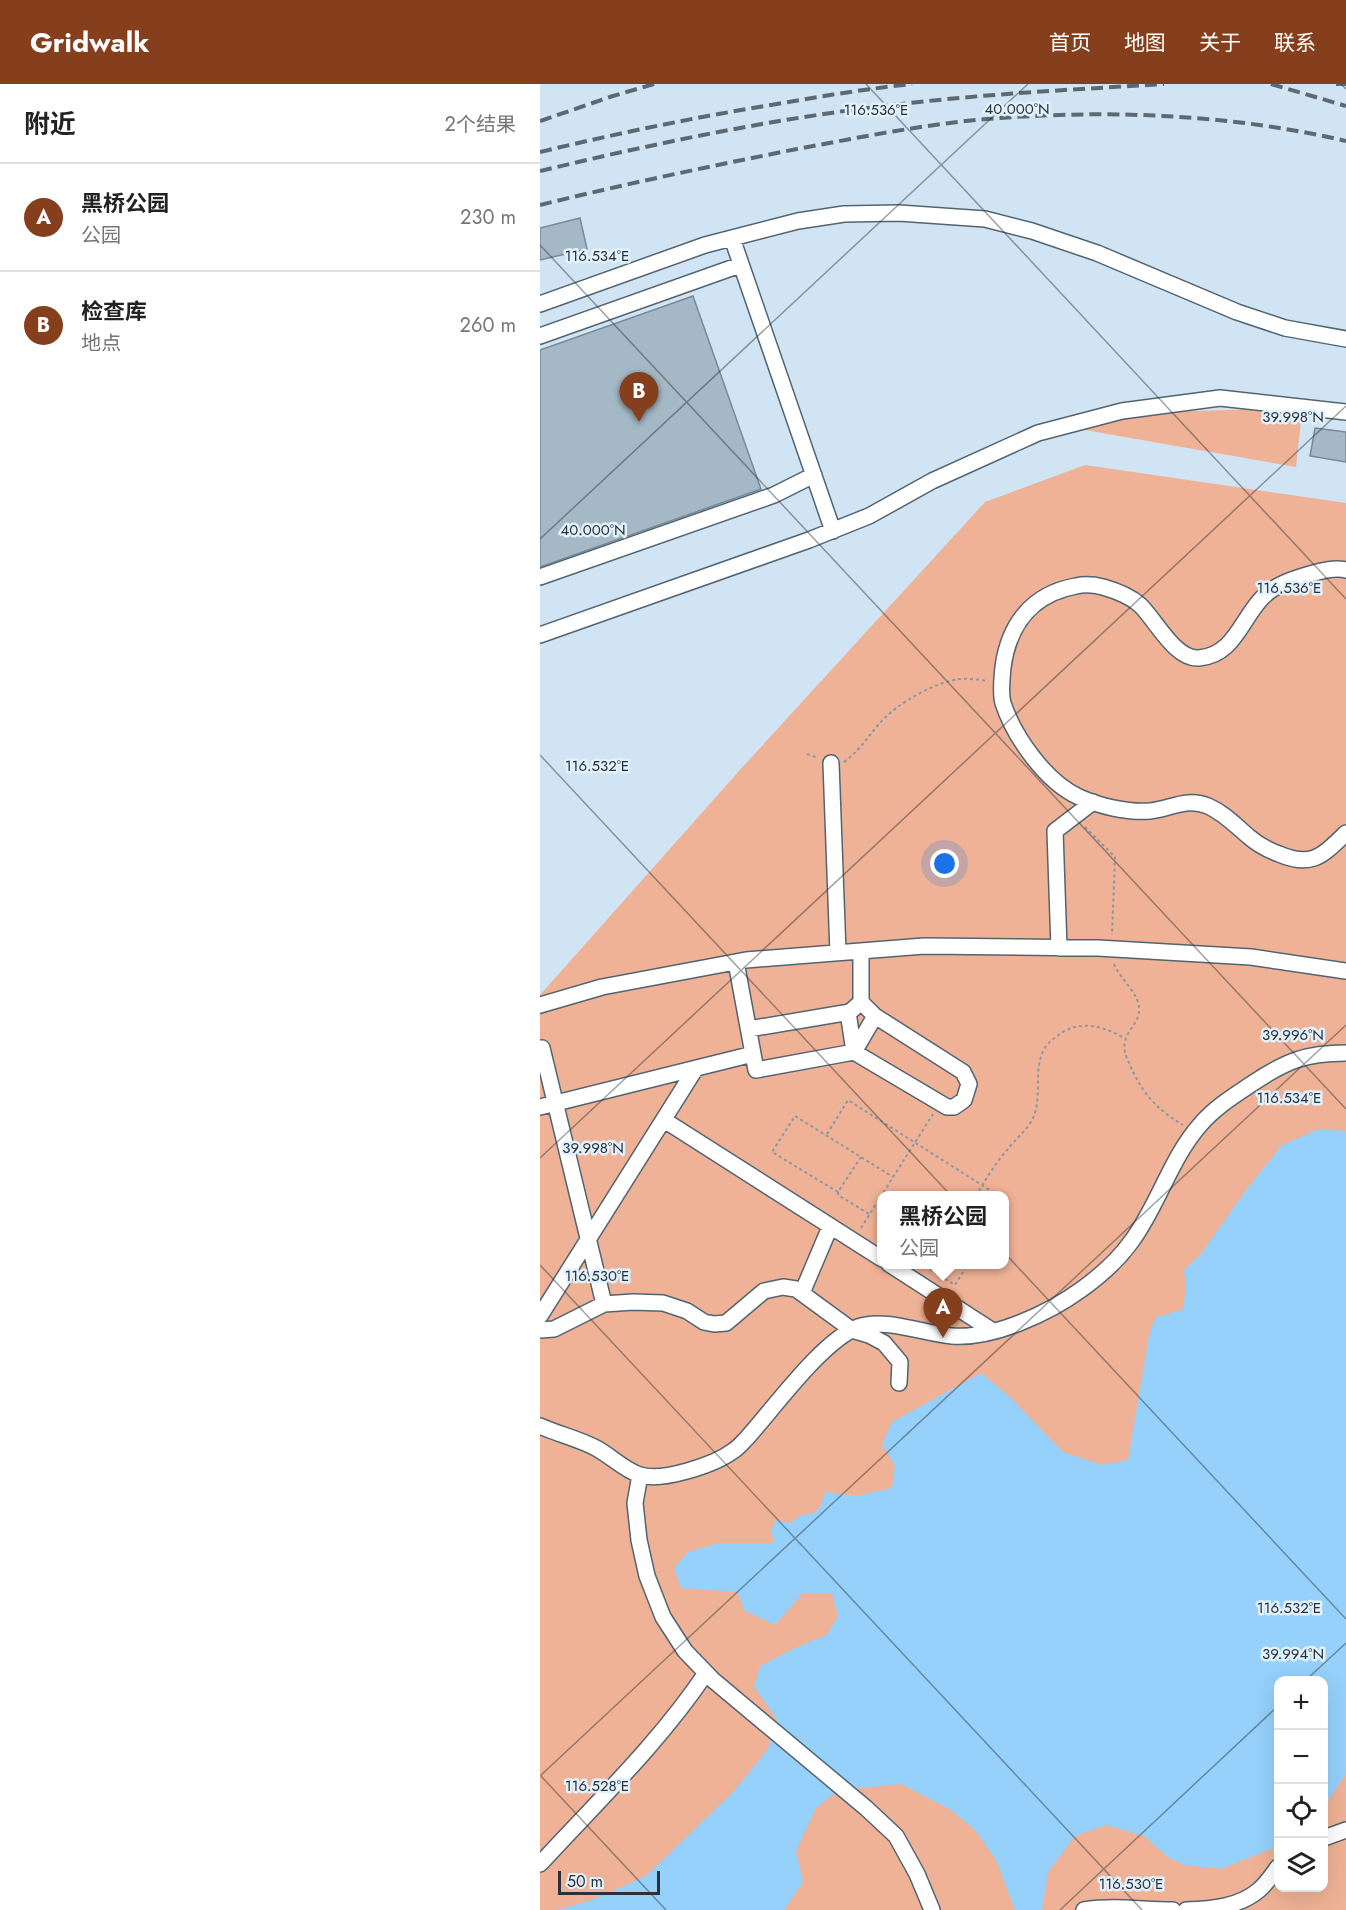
<!DOCTYPE html>
<html lang="zh">
<meta charset="utf-8">
<style>
:root{--surface:#fff;--page:#f2f2f2;--text:#222;--muted:#767676;--line:#e0e0e0;--accent:#863f1c}
body{margin:0;font-family:Jost,"Noto Sans SC",sans-serif;background:var(--page);color:var(--text)}
.controls{position:absolute;right:18px;bottom:18px;display:grid;overflow:hidden;border-radius:12px;box-shadow:0 6px 24px #0002}
.controls button{width:54px;height:54px;display:grid;place-items:center;padding:0;border:0;border-bottom:2px solid var(--line);background:var(--surface);color:var(--text);font:30px sans-serif}
.scale{position:absolute;left:18px;bottom:15px;width:102px;box-sizing:border-box;padding-left:6px;border:3px solid #2a3238;border-top:0;font-size:16px;line-height:21px;white-space:nowrap;color:#2a3238;-webkit-text-stroke:4px #e1f1fd;paint-order:stroke}
.you{position:absolute;left:405px;top:780px;width:21px;height:21px;margin:-15px;border:4px solid #fff;border-radius:50%;background:#1a73e8;box-shadow:0 0 0 9px #1a73e833}
.badge{display:grid;place-items:center;width:39px;height:39px;border-radius:50%;background:var(--accent);color:#fff;font-size:20px;font-weight:700}
.pin{position:absolute;translate:-50% -50px;filter:drop-shadow(0 2px 3px #0008)}
.pin::after{content:'';position:absolute;top:32px;width:21px;height:18px;background:inherit;clip-path:polygon(0 0,100% 0,50% 100%)}
.popup{position:absolute;left:337px;top:1107px;width:132px;height:78px;box-sizing:border-box;display:grid;place-content:center;border-radius:12px;background:var(--surface);filter:drop-shadow(0 2px 4px #0005);font-size:20px;white-space:nowrap;color:var(--muted)}
.popup b{font-size:22px;color:var(--text)}
.popup::after{content:'';position:absolute;left:50%;top:100%;margin-left:-12px;border:12px solid transparent;border-top-color:var(--surface)}
.list{margin:0;padding:0;list-style:none}
h2{display:flex;justify-content:space-between;align-items:center;height:78px;margin:0;padding:0 24px;font-size:26px}
h2 small{font-size:20px;font-weight:400;color:var(--muted)}
.list li{display:grid;grid-template-columns:39px 1fr auto;gap:18px;align-items:center;box-sizing:border-box;height:108px;padding:0 24px;border-top:2px solid var(--line)}
.list b{display:block;font-size:22px;white-space:nowrap}
.list p{margin:0;font-size:20px;white-space:nowrap;color:var(--muted)}
.list em{font-size:20px;font-style:normal;color:var(--muted)}
.icon{flex:none;width:33px;height:33px;fill:none;stroke:currentColor;stroke-width:2;stroke-linecap:round;stroke-linejoin:round}
.map{position:relative;flex:none;width:806px;height:1826px;overflow:hidden}
header{display:flex;align-items:center;gap:36px;box-sizing:border-box;height:84px;padding:0 30px;background:var(--accent);color:#fff}
header strong{font-size:28px}
nav{display:flex;gap:33px;margin-inline-start:auto;font-size:21px}
main{display:flex}
aside{flex:1;background:var(--surface)}
.map>svg:first-child{display:block}
.green{fill:#efb296;fill-rule:evenodd}
.water{fill:#95d1fb}
.building{fill:#a4b8c6;stroke:#778a97;stroke-width:1.5}
.lines{fill:none;stroke-linecap:round;stroke-linejoin:round}
.minor-casing{stroke:#526470;stroke-width:18}
.path{stroke:#8998a3;stroke-width:2;stroke-dasharray:3 3;stroke-linecap:butt}
.minor{stroke:#fff;stroke-width:15}
.rail{stroke:#5d6971;stroke-width:4;stroke-dasharray:12 6;stroke-linecap:butt}
.ticks{fill:none;stroke:#2a3238;stroke-width:1.5;stroke-opacity:0.45}
.ticks-label{font-size:15px;text-anchor:middle;fill:#2a3238;stroke:#e1f1fd;stroke-width:5;stroke-linejoin:round;paint-order:stroke}
</style>
<header>
<strong>Gridwalk</strong>
<nav><a>首页</a><a>地图</a><a>关于</a><a>联系</a></nav>
</header>
<main>
<aside>
<h2>附近<small>2个结果</small></h2>
<ul class="list">
<li><span class="badge">A</span><div><b>黑桥公园</b><p>公园</p></div><em>230 m</em></li>
<li><span class="badge">B</span><div><b>检查库</b><p>地点</p></div><em>260 m</em></li>
</ul>
</aside>
<div class="map">
<svg width="806" height="1826" viewBox="0 0 806 1826">
<rect width="100%" height="100%" fill="#d0e4f3"/>
<!-- green -->
<path class="green" d="M717,325L762,327L756,383L545,346L546,343L585,332L622,328Z
M545,381L806,419V1826H0V911L199,687L445,418ZM342,1112H464V1180H342ZM738,1596H784V1804H738Z"/>
<!-- water -->
<path class="water" d="M779,1045L806,1047V1690L789,1715L784,1720V1596H738V1759L733,1764L681,1785L644,1781L628,1773L604,1752L566,1741L535,1752L508,1788L502,1826H475L456,1776L435,1746L411,1726L361,1700L299,1706L276,1724L256,1767L263,1798L244,1826H17L52,1816L106,1792L193,1708L228,1665L237,1635L214,1603L220,1582L255,1564L287,1551L298,1532L292,1509L262,1510L235,1541L205,1527L197,1508L141,1504L134,1484L148,1468L179,1459H234L231,1446L236,1436L250,1439L261,1431L274,1429L281,1421L285,1408L316,1412L352,1404L355,1382L342,1360L352,1338L441,1289L471,1314L523,1368L562,1381L588,1376L609,1252L615,1234L643,1225L646,1202L644,1186L661,1170L706,1106L742,1061Z"/>
<!-- building -->
<path class="building" d="M40,134L47,165L0,176V144Z
M153,212L221,405L0,483V266Z
M775,344L806,348V378L770,372Z"/>
<g class="lines">
<!-- minor casing -->
<g class="minor-casing">
<path id="minor" d="M192,154L293,447
M0,220L165,161L258,137L304,130L359,129L445,135L492,147L557,169L697,228L745,244L806,255
M0,252L200,181
M806,486C795,483 781,487 770,490C753,495 734,501 722,514C701,536 694,571 659,574C635,576 615,535 600,521C590,512 577,507 563,503C555,501 545,500 536,502C492,510 469,540 463,583C462,595 460,608 463,619C474,653 506,698 539,713C559,722 588,729 610,727C630,725 647,713 668,722C684,729 695,741 708,752C717,760 728,766 739,770C772,784 782,772 806,749
M0,493L234,411L274,391
M0,551L269,456L329,432L392,397L498,349L582,327L680,314L806,328
M291,679L298,869
M519,864L515,747L553,718
M196,878L216,986L314,968L407,1023H414L424,1016L429,1000L423,988L335,932L321,918
M0,921L62,903L206,876L384,862L558,864L711,873L806,887
M308,928L314,968
M209,945L310,928L321,918V867
M0,964H2L64,1220
M314,968L335,932
M0,1023L213,970
M124,1036L342,1175
M349,1180L453,1247
M262,1209L290,1143
M0,1232L156,984
M0,1246L14,1245L64,1220L93,1218L123,1219L147,1227L164,1238L174,1240L186,1239L224,1207L243,1203L256,1205L312,1246L329,1251L344,1259L360,1278L359,1299
M0,1342C18,1350 39,1355 56,1364C71,1372 84,1386 100,1391C122,1398 174,1381 193,1367C198,1364 202,1359 207,1354C234,1324 282,1257 318,1243C344,1233 385,1250 412,1252C454,1255 509,1229 542,1205C560,1192 578,1176 591,1158C618,1122 630,1075 660,1041C674,1024 695,1011 713,999C746,977 766,969 806,969
M100,1391L95,1419L99,1456L107,1492L123,1533L145,1567L173,1596L326,1724L356,1752L377,1790L392,1826
M784,1754L806,1746
M0,1780C57,1718 119,1659 166,1589
M544,1826C574,1821 603,1826 633,1826
M646,1826C672,1825 699,1823 719,1806C727,1799 732,1791 738,1783"/>
</g>
<!-- path -->
<path class="path" d="M267,670L278,674
M304,678C319,667 327,654 339,640C356,620 394,598 420,595C429,594 439,596 448,597
M545,743L575,773L572,851
M574,880C580,895 598,908 599,924C600,938 588,945 585,957C583,966 586,972 589,979C602,1009 615,1024 643,1041
M287,1050L308,1016L459,1112
M321,1073L298,1108L232,1068L255,1032L353,1093
M298,1108V1111L329,1130
M436,1112C445,1096 455,1080 467,1066C475,1055 487,1047 493,1034C502,1014 494,990 502,970C504,963 510,957 516,953C537,935 562,941 584,954
M464,1115L467,1116L464,1120
M321,1144L393,1030
M390,1185L415,1201L428,1180"/>
<!-- minor -->
<use href="#minor" class="minor"/>
<!-- rail -->
<path class="rail" d="M731,0L806,22
M796,0H806
M0,37L73,12L114,0
M0,68C79,49 156,33 237,20C282,12 326,5 372,0
M0,87C125,57 251,31 379,18C461,9 543,5 624,0
M0,121C85,100 171,82 257,65C316,54 376,42 436,36C558,25 686,29 806,57"/>
</g>
<!-- ticks -->
<path class="ticks" d="M326,0L806,515M801,0L806,5M0,161L806,1025M0,455L488,0M0,671L806,1535M0,1074L806,322M0,1181L602,1826M766,1596L806,1559M0,1691L126,1826M0,1692L806,941M520,1826L738,1622"/>
<g class="ticks-label">
<text x="477" y="30">40.000°N</text>
<text x="336" y="31">116.536°E</text>
<text x="57" y="177">116.534°E</text>
<text x="753" y="338">39.998°N</text>
<text x="53" y="451">40.000°N</text>
<text x="749" y="509">116.536°E</text>
<text x="57" y="687">116.532°E</text>
<text x="753" y="956">39.996°N</text>
<text x="749" y="1019">116.534°E</text>
<text x="53" y="1069">39.998°N</text>
<text x="57" y="1197">116.530°E</text>
<text x="749" y="1529">116.532°E</text>
<text x="753" y="1575">39.994°N</text>
<text x="57" y="1707">116.528°E</text>
<text x="591" y="1805">116.530°E</text>
</g>
</svg>
<div class="controls">
<button>+</button>
<button>−</button>
<button><svg class="icon" aria-label="locate" viewBox="0 0 24 24"><circle cx="12" cy="12" r="6"/><path d="M12 2v4M12 18v4M2 12h4M18 12h4"/></svg></button>
<button><svg class="icon" aria-label="layers" viewBox="0 0 24 24"><path d="M12 4l9 5-9 5-9-5zM3 14l9 5 9-5"/></svg></button>
</div>
<div class="scale">50 m</div>
<div class="you"></div>
<div class="pin badge" style="left:403px;top:1254px">A</div>
<div class="popup"><b>黑桥公园</b>公园</div>
<div class="pin badge" style="left:99px;top:338px">B</div>
</div>
</main>
